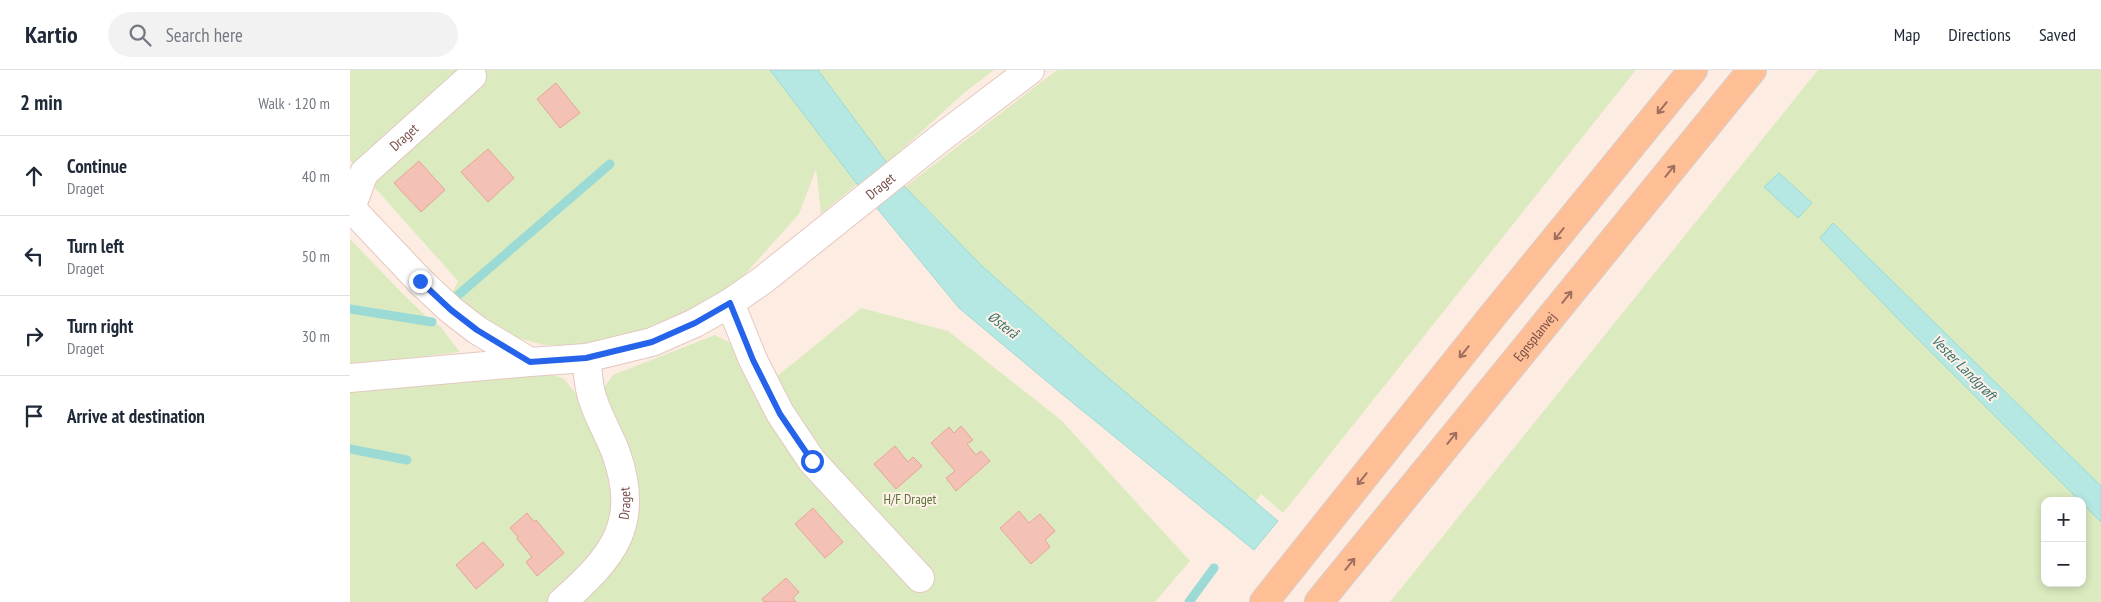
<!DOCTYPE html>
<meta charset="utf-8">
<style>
:root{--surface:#fff;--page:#f2f2f3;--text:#1f2937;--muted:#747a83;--line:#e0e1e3}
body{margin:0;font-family:"PT Sans Narrow",sans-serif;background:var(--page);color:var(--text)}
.controls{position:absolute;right:15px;bottom:15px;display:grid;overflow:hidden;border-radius:10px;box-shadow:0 2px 8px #0003}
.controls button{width:45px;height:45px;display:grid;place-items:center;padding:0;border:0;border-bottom:1px solid var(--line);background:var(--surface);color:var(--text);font:25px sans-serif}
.stop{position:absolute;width:15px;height:15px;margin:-11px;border:4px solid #2563eb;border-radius:50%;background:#fff}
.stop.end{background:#2563eb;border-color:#fff;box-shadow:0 1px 5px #0008}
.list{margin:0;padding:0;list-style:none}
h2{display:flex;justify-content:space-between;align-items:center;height:65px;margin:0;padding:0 20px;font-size:21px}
h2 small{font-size:16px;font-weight:400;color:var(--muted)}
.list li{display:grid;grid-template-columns:32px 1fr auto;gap:15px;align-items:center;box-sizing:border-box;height:80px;padding:0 20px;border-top:1px solid var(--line)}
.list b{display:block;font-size:19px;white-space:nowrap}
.list p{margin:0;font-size:16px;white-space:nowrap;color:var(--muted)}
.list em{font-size:16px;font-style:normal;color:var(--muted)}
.icon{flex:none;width:28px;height:28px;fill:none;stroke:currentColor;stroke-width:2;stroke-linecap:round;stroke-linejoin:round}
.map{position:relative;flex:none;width:1751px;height:532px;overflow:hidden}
header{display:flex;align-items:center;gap:30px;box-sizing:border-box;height:70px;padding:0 25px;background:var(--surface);border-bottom:1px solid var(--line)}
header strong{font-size:24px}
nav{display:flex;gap:28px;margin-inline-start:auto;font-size:18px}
.search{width:350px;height:45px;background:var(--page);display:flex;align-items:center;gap:12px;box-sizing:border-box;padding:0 18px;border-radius:28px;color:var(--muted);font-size:19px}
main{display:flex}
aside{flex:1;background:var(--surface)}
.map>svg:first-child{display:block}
.green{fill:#dbebbf;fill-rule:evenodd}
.water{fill:#b5e7e3;stroke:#9bdad5}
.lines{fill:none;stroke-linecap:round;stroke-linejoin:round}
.stream{stroke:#9bdad5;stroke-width:9}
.building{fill:#f4c1b7;stroke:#e7a397}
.minor-casing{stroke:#e4c8c0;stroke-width:30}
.major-casing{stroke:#d9cdcb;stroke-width:30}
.minor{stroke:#fff;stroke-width:28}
.major{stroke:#ffbf96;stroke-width:28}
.oneway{stroke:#9f6e5f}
.route{stroke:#2563eb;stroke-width:6}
.labels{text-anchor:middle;stroke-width:4;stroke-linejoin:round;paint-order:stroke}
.street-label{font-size:14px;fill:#764c47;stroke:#fff1e8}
.park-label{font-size:14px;fill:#5b763c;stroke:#fff1e8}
.water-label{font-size:15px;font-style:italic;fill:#387571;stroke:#fff1e8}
</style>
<header>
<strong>Kartio</strong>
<div class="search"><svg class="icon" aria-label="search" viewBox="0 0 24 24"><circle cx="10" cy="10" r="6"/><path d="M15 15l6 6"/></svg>Search here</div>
<nav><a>Map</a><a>Directions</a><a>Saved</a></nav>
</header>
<main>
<aside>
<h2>2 min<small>Walk · 120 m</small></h2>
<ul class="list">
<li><svg class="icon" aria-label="ahead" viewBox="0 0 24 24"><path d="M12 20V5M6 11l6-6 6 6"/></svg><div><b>Continue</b><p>Draget</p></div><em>40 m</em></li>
<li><svg class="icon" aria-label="left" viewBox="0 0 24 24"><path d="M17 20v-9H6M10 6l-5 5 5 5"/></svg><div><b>Turn left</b><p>Draget</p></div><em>50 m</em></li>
<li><svg class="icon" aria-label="right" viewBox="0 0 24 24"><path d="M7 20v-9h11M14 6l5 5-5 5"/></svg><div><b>Turn right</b><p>Draget</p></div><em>30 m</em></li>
<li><svg class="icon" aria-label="arrive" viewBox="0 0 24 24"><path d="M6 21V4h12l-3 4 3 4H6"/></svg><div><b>Arrive at destination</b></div></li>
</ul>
</aside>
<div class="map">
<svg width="1751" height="532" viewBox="0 0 1751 532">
<rect width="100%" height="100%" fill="#fdece1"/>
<!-- green -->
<path class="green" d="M0,0H420L507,114L471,144L466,99L449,144L388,212L342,242L288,265L226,276L194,275L161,266L130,251L101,225L108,211L0,90Z
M468,0H644L614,23L537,93Z
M707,0H1286L933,443L911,424L904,433L742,294L632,196L555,117Z
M1468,0H1751V532H1040ZM1695,431H1732V513H1695Z
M0,169L52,223L82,252L90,256L110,282L0,295Z
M511,238L598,261L711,350L840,491L805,532H0V321L192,303L213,308L231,330L253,319L263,305L365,265L384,275L405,322L431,303Z"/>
<!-- water -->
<path class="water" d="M420,0H468L555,117L632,196L742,294L928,451L904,480L712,324L609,238L507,114Z
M1429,103L1462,133L1448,148L1414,117Z
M1483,153L1751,416V452L1732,433V431H1730L1555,256L1470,168Z"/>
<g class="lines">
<!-- stream -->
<path class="stream" d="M107,226L260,94
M0,239L82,252
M0,379L57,390
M839,532L864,498"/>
</g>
<!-- building -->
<path class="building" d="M206,13L230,43L210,58L187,29Z
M138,79L164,108L138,132L111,102Z
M69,91L95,120L71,142L44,113Z
M611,356L623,370L617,374L626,385L631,381L640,391L606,421L596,408L605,401L581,373L599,357L604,363Z
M545,376L558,392L563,387L572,396L546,419L524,394Z
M463,438L493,472L475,488L445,454Z
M669,441L679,453L690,444L705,461L695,470L700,477L681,494L650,458Z
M177,443L184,452L186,450L214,483L187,506L176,492L182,487L167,469L168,467L160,458Z
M133,472L154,495L126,519L106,495Z
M436,508L449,522L443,528L446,532H414L412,529Z"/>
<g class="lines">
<!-- minor casing -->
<g class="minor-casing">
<g id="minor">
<path id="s1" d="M0,137L70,211L101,240L127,260L180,292L236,288L302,272L345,253L380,233L413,210L588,70L680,0"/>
<path id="s2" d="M1,138L14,103L122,6"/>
<path d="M380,233L403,290L430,343L462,391L570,508"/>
<path d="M0,308L180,292"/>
<path id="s3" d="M212,532C263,487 291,454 266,383C259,365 249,348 243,330C238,317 238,301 236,288"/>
</g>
</g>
<!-- major casing -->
<g class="major-casing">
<g id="major">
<path d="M914,532L1144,244L1343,0"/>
<path id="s4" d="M969,532L1402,0"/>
</g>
</g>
<!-- minor -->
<use href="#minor" class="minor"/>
<!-- major -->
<use href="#major" class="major"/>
</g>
<!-- one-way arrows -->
<defs><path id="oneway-shaft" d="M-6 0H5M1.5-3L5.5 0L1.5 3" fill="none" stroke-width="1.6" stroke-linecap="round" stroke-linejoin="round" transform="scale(1.25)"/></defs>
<g class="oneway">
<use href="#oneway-shaft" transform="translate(1312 38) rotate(129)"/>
<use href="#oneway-shaft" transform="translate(1320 101) rotate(-51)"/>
<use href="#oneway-shaft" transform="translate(1209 164) rotate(129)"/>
<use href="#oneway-shaft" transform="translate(1217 227) rotate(-51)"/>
<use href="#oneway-shaft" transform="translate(1114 282) rotate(129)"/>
<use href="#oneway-shaft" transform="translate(1102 368) rotate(-51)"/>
<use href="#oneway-shaft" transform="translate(1012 409) rotate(129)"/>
<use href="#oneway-shaft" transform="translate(1000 494) rotate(-51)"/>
</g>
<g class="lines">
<!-- route -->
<path class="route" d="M70,211L101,240L127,260L180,292L236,288L302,272L345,253L380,233L403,290L430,344L462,391"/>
</g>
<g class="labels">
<!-- street labels -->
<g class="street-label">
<text dy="5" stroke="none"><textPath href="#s2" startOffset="91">Draget</textPath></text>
<text dy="5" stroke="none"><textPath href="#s1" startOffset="641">Draget</textPath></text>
<text dy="5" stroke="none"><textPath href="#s4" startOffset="342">Egnsplanvej</textPath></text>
<text dy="5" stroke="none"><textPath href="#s3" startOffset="121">Draget</textPath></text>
</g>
<!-- park labels -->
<g class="park-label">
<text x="560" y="434">H/F Draget</text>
</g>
<!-- water labels -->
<g class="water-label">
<text transform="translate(653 255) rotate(38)" y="5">Østerå</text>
<text transform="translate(1614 298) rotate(45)" y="5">Vester Landgrøft</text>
</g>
</g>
</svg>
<div class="controls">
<button>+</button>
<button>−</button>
</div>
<div class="stop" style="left:462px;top:391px"></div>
<div class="stop end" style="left:70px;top:211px"></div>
</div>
</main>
